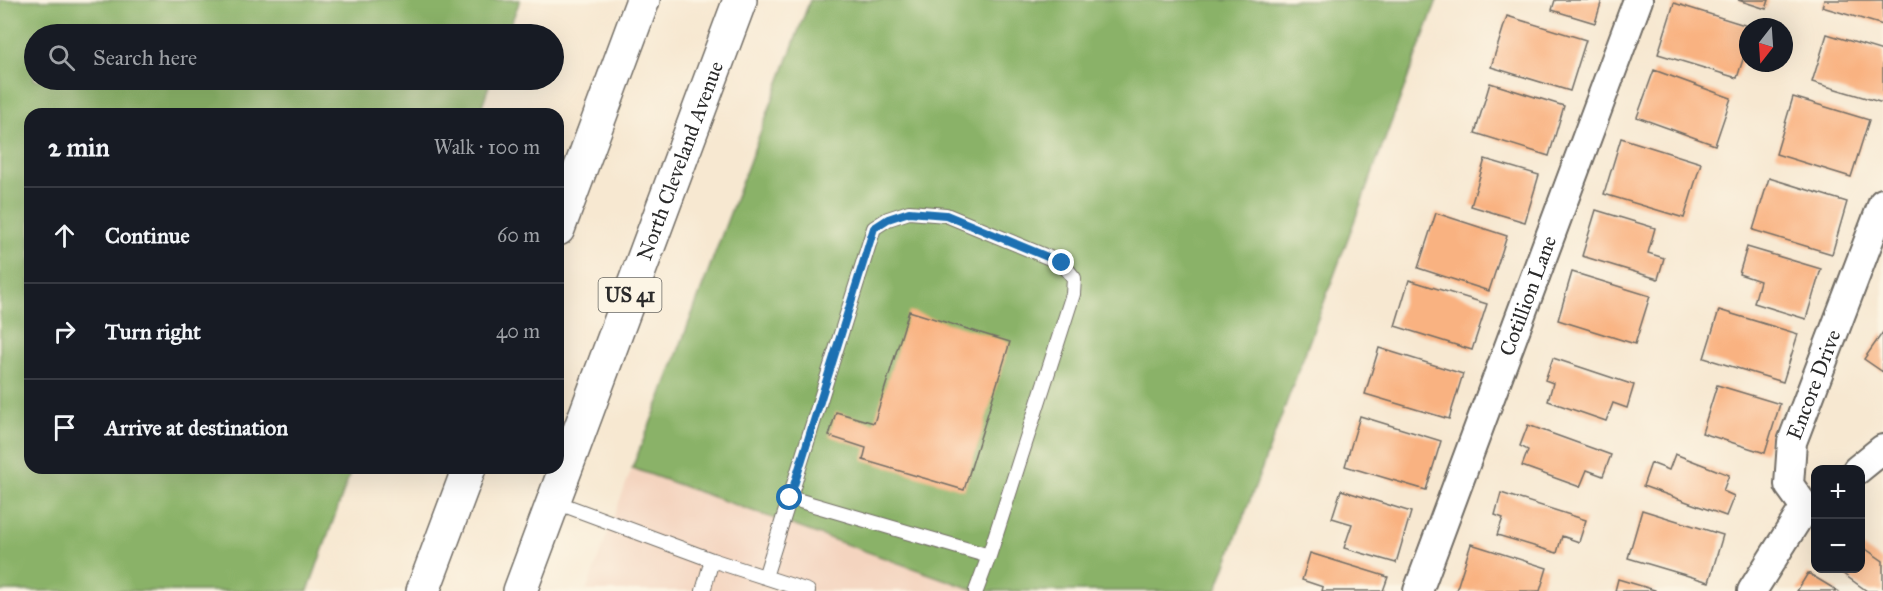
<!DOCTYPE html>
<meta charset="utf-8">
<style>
:root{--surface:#171b24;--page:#20242c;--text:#f1f3f6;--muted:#9ea1a6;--line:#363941}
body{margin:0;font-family:"IM FELL Great Primer",serif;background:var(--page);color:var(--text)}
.controls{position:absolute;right:18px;bottom:18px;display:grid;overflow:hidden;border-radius:12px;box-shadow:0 6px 24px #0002}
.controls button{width:54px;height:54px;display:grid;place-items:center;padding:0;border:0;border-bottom:2px solid var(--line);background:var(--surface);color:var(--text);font:30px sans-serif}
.compass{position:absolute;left:1739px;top:18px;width:54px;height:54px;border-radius:50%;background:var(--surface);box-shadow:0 6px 24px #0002;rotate:197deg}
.stop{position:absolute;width:18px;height:18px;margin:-14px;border:4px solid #1f6fb2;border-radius:50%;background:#fff}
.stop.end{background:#1f6fb2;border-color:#fff;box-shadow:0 2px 6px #0008}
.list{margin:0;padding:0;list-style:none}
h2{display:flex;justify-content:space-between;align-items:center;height:78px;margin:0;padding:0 24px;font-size:26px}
h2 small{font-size:20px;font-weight:400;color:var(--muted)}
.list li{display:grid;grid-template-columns:39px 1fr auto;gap:18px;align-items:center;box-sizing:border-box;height:96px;padding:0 24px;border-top:2px solid var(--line)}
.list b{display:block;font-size:22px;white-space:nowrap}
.list em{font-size:20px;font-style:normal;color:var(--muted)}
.icon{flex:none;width:33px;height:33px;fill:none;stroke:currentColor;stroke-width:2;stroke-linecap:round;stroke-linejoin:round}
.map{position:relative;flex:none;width:1883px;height:591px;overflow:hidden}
.search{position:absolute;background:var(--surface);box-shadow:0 6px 24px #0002;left:24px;top:24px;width:540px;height:66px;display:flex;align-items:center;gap:15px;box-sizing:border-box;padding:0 21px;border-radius:33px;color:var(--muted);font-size:22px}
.panel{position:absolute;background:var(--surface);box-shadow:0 6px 24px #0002;left:24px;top:108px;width:540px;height:366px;border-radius:18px}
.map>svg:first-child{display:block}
.built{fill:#f4d4bf}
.forest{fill:#8ab268;stroke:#5a6e4a;stroke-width:1.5}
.building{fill:#f9b281}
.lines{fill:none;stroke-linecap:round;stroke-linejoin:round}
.lane-casing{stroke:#726d65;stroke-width:16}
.street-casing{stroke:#726d65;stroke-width:32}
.primary-casing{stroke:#726d65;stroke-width:36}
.lane{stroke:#fff;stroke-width:14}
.street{stroke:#fff;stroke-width:28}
.primary{stroke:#fff;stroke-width:33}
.route{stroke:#1f6fb2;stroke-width:8}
.labels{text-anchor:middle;stroke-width:5;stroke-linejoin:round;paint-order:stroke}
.shield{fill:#fcf5e5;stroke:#6a6863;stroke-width:1.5}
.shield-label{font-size:20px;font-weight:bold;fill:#2b2b2b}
.street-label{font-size:21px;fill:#2b2b2b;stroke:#fcf5e5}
</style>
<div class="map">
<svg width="1883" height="591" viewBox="0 0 1883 591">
<rect width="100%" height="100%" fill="#fcf5e5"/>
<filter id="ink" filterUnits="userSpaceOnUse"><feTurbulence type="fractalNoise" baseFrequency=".0167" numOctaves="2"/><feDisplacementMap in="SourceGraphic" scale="12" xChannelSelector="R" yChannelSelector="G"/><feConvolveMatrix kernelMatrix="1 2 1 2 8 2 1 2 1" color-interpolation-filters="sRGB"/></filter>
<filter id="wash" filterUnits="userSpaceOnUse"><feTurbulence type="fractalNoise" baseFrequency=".008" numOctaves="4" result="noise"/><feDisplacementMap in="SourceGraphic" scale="24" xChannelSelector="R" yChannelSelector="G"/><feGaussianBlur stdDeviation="1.35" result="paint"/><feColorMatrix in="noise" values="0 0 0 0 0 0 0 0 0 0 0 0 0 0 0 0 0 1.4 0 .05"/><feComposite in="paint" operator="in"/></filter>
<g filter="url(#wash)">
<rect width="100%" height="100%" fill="#f7e8d1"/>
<!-- built -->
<path class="built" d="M632,468L977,591H586Z"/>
<!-- forest -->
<path class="forest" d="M0,0H520L507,34H34V80H491L479,114H30V468H352L308,591H0Z
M810,0H1437L1216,591H977L632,468L661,397Z"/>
<g id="blocks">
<!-- building -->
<path class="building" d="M1555,0H1602L1595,23L1552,10Z
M1738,0H1769L1766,9Z
M1824,0H1883V25L1822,7Z
M1674,3L1748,26V44L1737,78L1658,54Z
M1507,16L1586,40L1570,91L1491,67Z
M1827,34L1883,51V103L1812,82Z
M1654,70L1731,98L1715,145L1637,117Z
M1490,83L1564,106L1549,156L1475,133Z
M1793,97L1869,120L1851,177L1776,154Z
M1621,138L1701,163L1684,218L1604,194Z
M1485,159L1539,175L1525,222L1471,206Z
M1769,178L1847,202L1832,254L1753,230Z
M1596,210L1655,228L1648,253L1664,258L1658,279L1582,256Z
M1436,213L1507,236L1489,291L1418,268Z
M1747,247L1821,269L1806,319L1754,303L1760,281L1739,274Z
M1572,272L1650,296L1635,344L1558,320Z
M1409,280L1487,304L1472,350L1395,326Z
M1719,310L1798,334L1783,382L1704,358Z
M909,311L1010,342L964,490L863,460L866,448L829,436L836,412L874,423Z
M1883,332V372L1864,359Z
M1379,348L1463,374L1449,419L1365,394Z
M1553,358L1634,385L1627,408L1613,403L1606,421L1548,401L1553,383L1545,380Z
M1717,385L1780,404L1765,453L1702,433Z
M1360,416L1441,441L1426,490L1345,466Z
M1528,425L1611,455L1603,476L1587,470L1580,487L1522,466L1528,450L1520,446Z
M1675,454L1729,475L1723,491L1734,496L1726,516L1643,486L1651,463L1669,470Z
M1341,490L1411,512L1396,563L1344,548L1352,524L1332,518Z
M1501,493L1586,520L1579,542L1562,536L1557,553L1497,535L1503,518L1495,515Z
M1642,510L1723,535L1709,582L1628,558Z
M1471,544L1547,568L1540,591H1456Z
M1860,545L1883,561V591H1867L1835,568H1860Z
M1310,553L1388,577L1383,591H1322L1323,587L1302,580Z
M1808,573L1838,591H1797Z
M1618,579L1655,590V591H1615Z"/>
</g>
</g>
<g filter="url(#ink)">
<use href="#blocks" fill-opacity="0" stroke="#726d65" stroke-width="1.5"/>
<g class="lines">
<!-- lane casing -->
<g class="lane-casing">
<path id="lane" d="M553,501L712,560L808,591
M765,577L874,228L888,219L909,212L946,215L1062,263L1074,278L1073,294L989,556L790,498
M703,591L712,560
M976,591L989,556"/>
</g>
<!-- street casing -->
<g class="street-casing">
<g id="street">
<path d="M1857,470L1883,449"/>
<path id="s1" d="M1418,591L1638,0"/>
<path id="s2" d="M1752,591L1805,507L1789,485L1792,442L1883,203"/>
</g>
</g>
<!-- primary casing -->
<g class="primary-casing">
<g id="primary">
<path d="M558,229L643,0"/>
<path d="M423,591L469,468"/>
<path id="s3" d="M520,591L740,0"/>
</g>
</g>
<!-- lane -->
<use href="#lane" class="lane"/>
<!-- street -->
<use href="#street" class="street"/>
<!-- primary -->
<use href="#primary" class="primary"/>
</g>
</g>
<g class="lines" filter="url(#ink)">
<!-- route -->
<path class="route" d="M790,498L874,228L888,219L909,212L946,215L1062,263"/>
</g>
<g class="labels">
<!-- shield labels -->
<rect class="shield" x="598.5" y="278" width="63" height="34" rx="4.5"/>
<g class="shield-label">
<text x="630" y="302">US 41</text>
</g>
<!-- street labels -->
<g class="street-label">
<text dy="7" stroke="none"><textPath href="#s3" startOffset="459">North Cleveland Avenue</textPath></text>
<text dy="7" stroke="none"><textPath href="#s1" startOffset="315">Cotillion Lane</textPath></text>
<text dy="7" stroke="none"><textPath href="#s2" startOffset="231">Encore Drive</textPath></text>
</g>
</g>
</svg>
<div class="controls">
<button>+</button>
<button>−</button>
</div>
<svg class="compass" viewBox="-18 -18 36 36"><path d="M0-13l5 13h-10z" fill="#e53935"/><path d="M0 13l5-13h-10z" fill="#9ea1a6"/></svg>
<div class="stop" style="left:790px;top:498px"></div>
<div class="stop end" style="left:1062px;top:263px"></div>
<div class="search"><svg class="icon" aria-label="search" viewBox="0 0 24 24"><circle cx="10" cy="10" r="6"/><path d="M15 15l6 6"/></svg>Search here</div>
<section class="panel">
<h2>2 min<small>Walk · 100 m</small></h2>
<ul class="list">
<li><svg class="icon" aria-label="ahead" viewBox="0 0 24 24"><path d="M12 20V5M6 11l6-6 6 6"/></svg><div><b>Continue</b></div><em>60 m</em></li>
<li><svg class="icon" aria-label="right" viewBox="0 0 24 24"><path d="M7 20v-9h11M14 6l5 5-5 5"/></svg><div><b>Turn right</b></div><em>40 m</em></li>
<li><svg class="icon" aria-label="arrive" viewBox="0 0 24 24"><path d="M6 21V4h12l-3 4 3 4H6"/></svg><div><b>Arrive at destination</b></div></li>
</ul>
</section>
</div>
